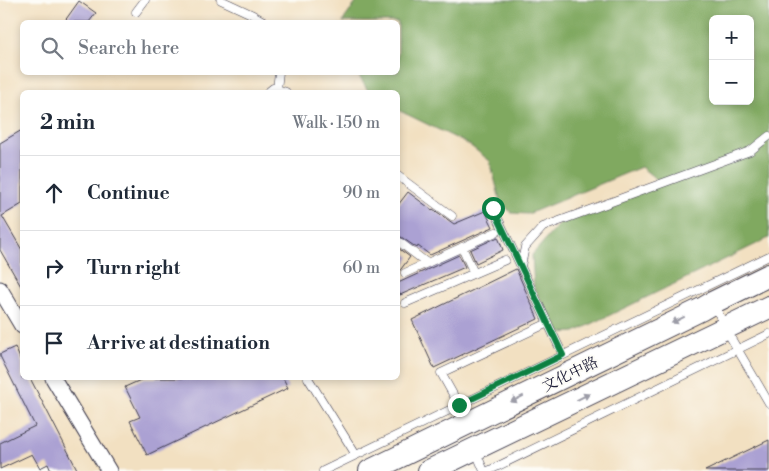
<!DOCTYPE html>
<meta charset="utf-8">
<style>
:root{--surface:#fff;--page:#f2f2f3;--text:#1f2937;--muted:#747a83;--line:#e0e1e3}
body{margin:0;font-family:"Libre Bodoni","Noto Serif SC",serif;background:var(--page);color:var(--text)}
.controls{position:absolute;right:15px;top:15px;display:grid;overflow:hidden;border-radius:8px;box-shadow:0 2px 8px #0003}
.controls button{width:45px;height:45px;display:grid;place-items:center;padding:0;border:0;border-bottom:1px solid var(--line);background:var(--surface);color:var(--text);font:25px sans-serif}
.stop{position:absolute;width:15px;height:15px;margin:-11px;border:4px solid #0b8043;border-radius:50%;background:#fff}
.stop.end{background:#0b8043;border-color:#fff;box-shadow:0 1px 5px #0008}
.list{margin:0;padding:0;list-style:none}
h2{display:flex;justify-content:space-between;align-items:center;height:65px;margin:0;padding:0 20px;font-size:21px}
h2 small{font-size:16px;font-weight:400;color:var(--muted)}
.list li{display:grid;grid-template-columns:32px 1fr auto;gap:15px;align-items:center;box-sizing:border-box;height:75px;padding:0 20px;border-top:1px solid var(--line)}
.list b{display:block;font-size:19px;white-space:nowrap}
.list em{font-size:16px;font-style:normal;color:var(--muted)}
.icon{flex:none;width:28px;height:28px;fill:none;stroke:currentColor;stroke-width:2;stroke-linecap:round;stroke-linejoin:round}
.map{position:relative;flex:none;width:769px;height:471px;overflow:hidden}
.search{position:absolute;background:var(--surface);box-shadow:0 2px 8px #0003;left:20px;top:20px;width:380px;height:55px;display:flex;align-items:center;gap:12px;box-sizing:border-box;padding:0 18px;border-radius:8px;color:var(--muted);font-size:19px}
.panel{position:absolute;background:var(--surface);box-shadow:0 2px 8px #0003;left:20px;top:90px;width:380px;height:290px;border-radius:8px}
.map>svg:first-child{display:block}
.forest{fill:#80a960;stroke:#51664e;fill-rule:evenodd}
.building{fill:#aba1d3}
.lines{fill:none;stroke-linecap:round;stroke-linejoin:round}
.lane-casing{stroke:#413e4f;stroke-width:9}
.street-casing{stroke:#413e4f;stroke-width:17}
.primary-casing{stroke:#413e4f;stroke-width:24}
.lane{stroke:#fff;stroke-width:8}
.street{stroke:#fff;stroke-width:15}
.primary{stroke:#fff;stroke-width:22}
.oneway{fill:#9c9ca7}
.route{stroke:#0b8043;stroke-width:6}
.labels{text-anchor:middle;stroke-width:4;stroke-linejoin:round;paint-order:stroke}
.street-label{font-size:15px;fill:#22223b;stroke:#fdfcf7}
</style>
<div class="map">
<svg width="769" height="471" viewBox="0 0 769 471">
<rect width="100%" height="100%" fill="#fdfcf7"/>
<filter id="ink" filterUnits="userSpaceOnUse"><feTurbulence type="fractalNoise" baseFrequency=".02" numOctaves="2"/><feDisplacementMap in="SourceGraphic" scale="10" xChannelSelector="R" yChannelSelector="G"/><feConvolveMatrix kernelMatrix="1 2 1 2 8 2 1 2 1" color-interpolation-filters="sRGB"/></filter>
<filter id="wash" filterUnits="userSpaceOnUse"><feTurbulence type="fractalNoise" baseFrequency=".0096" numOctaves="4" result="noise"/><feDisplacementMap in="SourceGraphic" scale="20" xChannelSelector="R" yChannelSelector="G"/><feGaussianBlur stdDeviation="1.12" result="paint"/><feColorMatrix in="noise" values="0 0 0 0 0 0 0 0 0 0 0 0 0 0 0 0 0 1.4 0 .05"/><feComposite in="paint" operator="in"/></filter>
<g filter="url(#wash)">
<rect width="100%" height="100%" fill="#f2e0c1"/>
<!-- forest -->
<path class="forest" d="M358,0H769V238L575,332L559,333L534,288L532,255L560,223L661,183L641,167L528,214L511,213L500,200L490,161L468,144L398,110V92H369L357,73L398,72V22H343L345,18ZM713,19H750V101H713Z"/>
<g id="blocks">
<!-- building -->
<path class="building" d="M79,1L96,13L89,22H64Z
M22,130V204L2,216L22,250V288L0,250V143Z
M408,192L432,210L433,209L454,224L485,211L493,227L430,255L418,246L417,248L401,237L398,236V205Z
M498,237L503,250L476,263L470,250Z
M398,248L410,257L398,273Z
M459,255L465,267L400,295L398,290V283Z
M516,269L538,319L434,368L412,320Z
M15,347L22,363V378H30L78,471H51L48,464L40,468L32,454L0,469V443L35,426L0,356V354Z
M145,378H283L288,388L147,455L130,421L140,417L125,387Z
M769,440V471H705Z"/>
</g>
</g>
<g filter="url(#ink)">
<use href="#blocks" fill-opacity="0" stroke="#413e4f" stroke-width="1"/>
<g class="lines">
<!-- lane casing -->
<g class="lane-casing">
<path id="lane" d="M221,0L251,14L265,22
M136,12L145,0
M277,89L279,72
M268,92L273,88L283,91L286,92
M398,176L452,216
M493,208L563,355
M398,241L427,263
M462,247L474,273
M521,266L525,247L543,227L750,151L769,136
M405,273L496,232
M405,303L505,260
M714,303L725,328L769,403
M308,378L356,455
M459,405L441,373L548,323
M475,450L484,471
M323,471L769,256
M488,471L769,334"/>
</g>
<!-- street casing -->
<g class="street-casing">
<path id="street" d="M0,289L22,326
M53,378L109,471"/>
</g>
<!-- primary casing -->
<g class="primary-casing">
<path id="primary" d="M370,471L702,309L714,302L769,275
M429,471L769,307"/>
</g>
<!-- lane -->
<use href="#lane" class="lane"/>
<!-- street -->
<use href="#street" class="street"/>
<!-- primary -->
<use href="#primary" class="primary"/>
</g>
<!-- one-way arrows -->
<defs><path id="oneway-solid" d="M-6-.8H1V-3.2L6.5 0L1 3.2V.8H-6Z" transform="scale(1.25)"/></defs>
<g class="oneway">
<use href="#oneway-solid" transform="translate(678 320) rotate(154)"/>
<use href="#oneway-solid" transform="translate(583 397) rotate(-26)"/>
<use href="#oneway-solid" transform="translate(517 399) rotate(154)"/>
</g>
</g>
<g class="lines" filter="url(#ink)">
<!-- route -->
<path class="route" d="M459,405L563,355L493,208"/>
</g>
<g class="labels">
<!-- street labels -->
<g class="street-label">
<text transform="translate(570 374) rotate(-26)" y="5">文化中路</text>
</g>
</g>
</svg>
<div class="controls">
<button>+</button>
<button>−</button>
</div>
<div class="stop" style="left:493px;top:208px"></div>
<div class="stop end" style="left:459px;top:405px"></div>
<div class="search"><svg class="icon" aria-label="search" viewBox="0 0 24 24"><circle cx="10" cy="10" r="6"/><path d="M15 15l6 6"/></svg>Search here</div>
<section class="panel">
<h2>2 min<small>Walk · 150 m</small></h2>
<ul class="list">
<li><svg class="icon" aria-label="ahead" viewBox="0 0 24 24"><path d="M12 20V5M6 11l6-6 6 6"/></svg><div><b>Continue</b></div><em>90 m</em></li>
<li><svg class="icon" aria-label="right" viewBox="0 0 24 24"><path d="M7 20v-9h11M14 6l5 5-5 5"/></svg><div><b>Turn right</b></div><em>60 m</em></li>
<li><svg class="icon" aria-label="arrive" viewBox="0 0 24 24"><path d="M6 21V4h12l-3 4 3 4H6"/></svg><div><b>Arrive at destination</b></div></li>
</ul>
</section>
</div>
